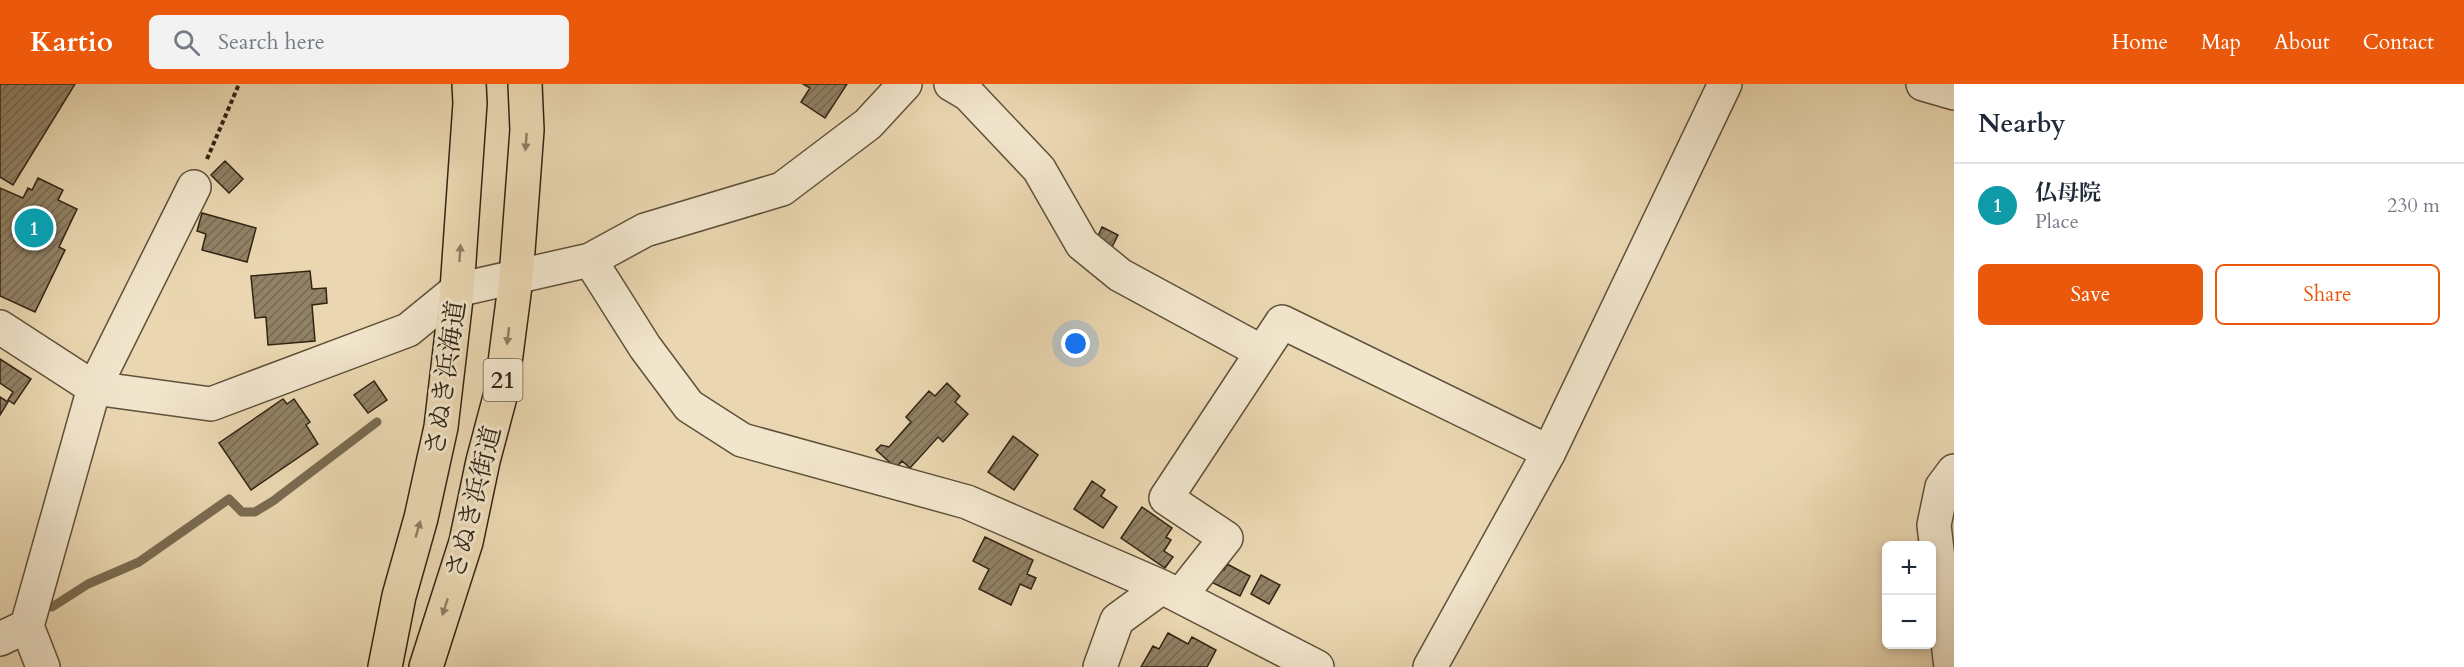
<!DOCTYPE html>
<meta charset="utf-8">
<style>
:root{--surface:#fff;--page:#f2f2f3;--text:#1f2937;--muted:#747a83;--line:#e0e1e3;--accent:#ea580c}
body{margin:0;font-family:Cardo,"Noto Serif JP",serif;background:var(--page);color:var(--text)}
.controls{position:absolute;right:18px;bottom:18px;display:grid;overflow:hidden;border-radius:9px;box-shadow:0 3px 9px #0003}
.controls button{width:54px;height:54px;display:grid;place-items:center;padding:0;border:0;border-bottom:2px solid var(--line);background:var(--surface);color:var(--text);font:30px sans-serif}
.you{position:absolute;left:1076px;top:260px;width:21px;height:21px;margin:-15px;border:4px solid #fff;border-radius:50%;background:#1a73e8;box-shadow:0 0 0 9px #1a73e833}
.badge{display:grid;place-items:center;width:39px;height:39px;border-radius:50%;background:var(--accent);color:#fff;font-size:20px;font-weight:700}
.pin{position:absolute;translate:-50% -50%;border:3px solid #fff;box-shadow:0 2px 6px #0006}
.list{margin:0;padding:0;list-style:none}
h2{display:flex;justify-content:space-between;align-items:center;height:78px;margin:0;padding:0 24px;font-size:26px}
h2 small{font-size:20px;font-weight:400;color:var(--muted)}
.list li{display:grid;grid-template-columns:39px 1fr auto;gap:18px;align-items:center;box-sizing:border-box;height:84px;padding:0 24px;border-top:2px solid var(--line)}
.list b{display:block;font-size:22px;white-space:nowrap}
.list p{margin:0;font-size:20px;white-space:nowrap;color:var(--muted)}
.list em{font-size:20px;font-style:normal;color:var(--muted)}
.actions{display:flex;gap:12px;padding:18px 24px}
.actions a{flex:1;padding:14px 0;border:2px solid var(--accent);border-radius:9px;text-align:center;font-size:21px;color:var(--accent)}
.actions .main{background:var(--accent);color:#fff}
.icon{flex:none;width:33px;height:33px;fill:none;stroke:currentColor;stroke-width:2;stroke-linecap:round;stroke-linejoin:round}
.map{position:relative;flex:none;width:1954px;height:583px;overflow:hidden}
header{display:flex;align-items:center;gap:36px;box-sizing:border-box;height:84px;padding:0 30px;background:var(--accent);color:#fff}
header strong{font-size:28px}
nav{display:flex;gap:33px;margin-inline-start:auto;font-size:21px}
.search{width:420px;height:54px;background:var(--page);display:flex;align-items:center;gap:15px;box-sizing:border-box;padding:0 21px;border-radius:9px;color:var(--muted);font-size:22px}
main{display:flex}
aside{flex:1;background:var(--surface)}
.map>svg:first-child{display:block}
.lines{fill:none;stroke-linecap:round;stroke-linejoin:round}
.stream{stroke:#7a6b51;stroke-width:9}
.building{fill:url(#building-hatch);stroke:#312413;stroke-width:1.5}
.minor-casing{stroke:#5f513a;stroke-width:36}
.major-casing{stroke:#312413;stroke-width:36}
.path{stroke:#312413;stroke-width:4;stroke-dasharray:4.5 3;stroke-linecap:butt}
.minor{stroke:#f1e5cc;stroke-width:33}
.major{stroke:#ead7b1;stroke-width:33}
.oneway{fill:#8e7e62}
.labels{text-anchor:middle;stroke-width:6;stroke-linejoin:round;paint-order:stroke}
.shield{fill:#f1e5cc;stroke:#6b5e4a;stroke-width:1.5}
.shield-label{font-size:24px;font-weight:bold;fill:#312413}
.street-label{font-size:26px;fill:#312413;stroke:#f1e5cc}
</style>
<header>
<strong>Kartio</strong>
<div class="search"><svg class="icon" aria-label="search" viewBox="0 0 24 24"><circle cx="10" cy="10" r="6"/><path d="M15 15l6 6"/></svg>Search here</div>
<nav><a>Home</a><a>Map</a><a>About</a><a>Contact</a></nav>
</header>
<main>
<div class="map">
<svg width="1954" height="583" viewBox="0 0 1954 583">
<defs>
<pattern id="building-hatch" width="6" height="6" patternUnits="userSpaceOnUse" patternTransform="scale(1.5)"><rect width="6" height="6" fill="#918165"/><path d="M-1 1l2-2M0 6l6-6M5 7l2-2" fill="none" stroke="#776952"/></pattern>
</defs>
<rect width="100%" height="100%" fill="#ead7b1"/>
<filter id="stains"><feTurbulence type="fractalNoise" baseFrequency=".00333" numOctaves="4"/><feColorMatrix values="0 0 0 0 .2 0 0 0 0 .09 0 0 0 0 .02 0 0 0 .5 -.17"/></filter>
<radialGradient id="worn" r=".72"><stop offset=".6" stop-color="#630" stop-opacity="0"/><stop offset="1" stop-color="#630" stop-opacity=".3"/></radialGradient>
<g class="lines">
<!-- stream -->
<path class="stream" d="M52,523L88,500L139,478L229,415L242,428H255L273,417L377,338"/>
</g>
<!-- building -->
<path class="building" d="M0,0H75L13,101L0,93Z
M803,0H847L825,34L801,18L810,4Z
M225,77L243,95L229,109L211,91Z
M38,94L63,106L58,116L77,125L59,163L65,166L35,228L0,212V104L23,114L28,104L32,106Z
M202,129L256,144L247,178L202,166L206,150L197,147Z
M1102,143L1118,151L1111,165L1098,152Z
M310,187L312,205L326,204L327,219L312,221L315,257L268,261L266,233L255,234L251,192Z
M0,275L31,295L14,320L8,316L13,308L0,299Z
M374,297L387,316L368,329L354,311Z
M947,299L960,312L955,318L968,330L943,358L938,353L910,384L902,377L896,384L876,366L881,361L889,363L911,338L906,333L929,307L935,312Z
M0,313L8,318L0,331Z
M283,315L287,320L294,315L310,338L306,341L318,360L251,406L219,359Z
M1013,352L1038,371L1014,406L988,388Z
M1092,397L1105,406L1101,412L1117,423L1103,444L1074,425Z
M1142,423L1172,444L1166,453L1171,456L1164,467L1173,473L1165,484L1121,454Z
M985,453L1033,476L1027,490L1036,494L1031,505L1020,500L1011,521L979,505L989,485L973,477Z
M1227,480L1250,492L1240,512L1211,498L1218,484L1224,486Z
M1261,491L1280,501L1269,520L1251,510Z
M1168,549L1188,560L1192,553L1216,566L1207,583H1141L1153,562L1159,565Z"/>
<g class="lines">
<!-- minor casing -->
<g class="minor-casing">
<path id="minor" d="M951,0L968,10L1039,85L1082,160L1120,191L1262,268
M1923,0L1954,9
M590,176L645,263L689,322L742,356L967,418L1162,503L1317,583
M0,243L94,304L211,320L408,246L457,206L590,176L645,146L782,105L868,40L905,0
M1180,512L1226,454L1166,414L1282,238L1549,368
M0,555L27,542
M43,583L27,542L94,304L194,103
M1100,583L1117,536L1162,503
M1430,583L1549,368L1725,0
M1951,583L1934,441L1942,403L1954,387"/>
</g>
<!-- major casing -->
<g class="major-casing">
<path id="major" d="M385,583L399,512L421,434L441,343L457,206L470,19L469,0
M426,583L466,458L483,377L501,309L516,194L527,46L525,0"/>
</g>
<!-- path -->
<path class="path" d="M207,75L239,0"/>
<!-- minor -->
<use href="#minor" class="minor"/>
<!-- major -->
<use href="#major" class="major"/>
</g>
<!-- one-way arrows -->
<defs><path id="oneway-solid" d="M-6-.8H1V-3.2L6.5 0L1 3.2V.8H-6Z" transform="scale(1.5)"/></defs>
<g class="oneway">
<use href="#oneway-solid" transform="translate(526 58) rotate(94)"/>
<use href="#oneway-solid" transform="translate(460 169) rotate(-86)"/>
<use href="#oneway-solid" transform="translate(508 252) rotate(97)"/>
<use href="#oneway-solid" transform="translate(418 445) rotate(-74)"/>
<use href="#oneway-solid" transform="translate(445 523) rotate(108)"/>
</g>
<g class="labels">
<!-- shield labels -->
<rect class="shield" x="483.5" y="275" width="39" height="42" rx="4.5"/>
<g class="shield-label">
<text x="503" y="304">21</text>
</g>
<!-- street labels -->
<g class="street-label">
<text transform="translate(445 294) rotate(-82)" y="9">さぬき浜海道</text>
<text transform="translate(473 418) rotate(-76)" y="9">さぬき浜街道</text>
</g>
</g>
<rect width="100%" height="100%" filter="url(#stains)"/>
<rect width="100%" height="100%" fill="url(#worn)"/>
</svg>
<div class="controls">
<button>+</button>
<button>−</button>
</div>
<div class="you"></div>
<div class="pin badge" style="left:34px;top:144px;background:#0f9aa8">1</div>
</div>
<aside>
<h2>Nearby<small></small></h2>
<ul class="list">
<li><span class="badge" style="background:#0f9aa8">1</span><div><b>仏母院</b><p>Place</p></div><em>230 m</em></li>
</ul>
<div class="actions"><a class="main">Save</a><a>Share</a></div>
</aside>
</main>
